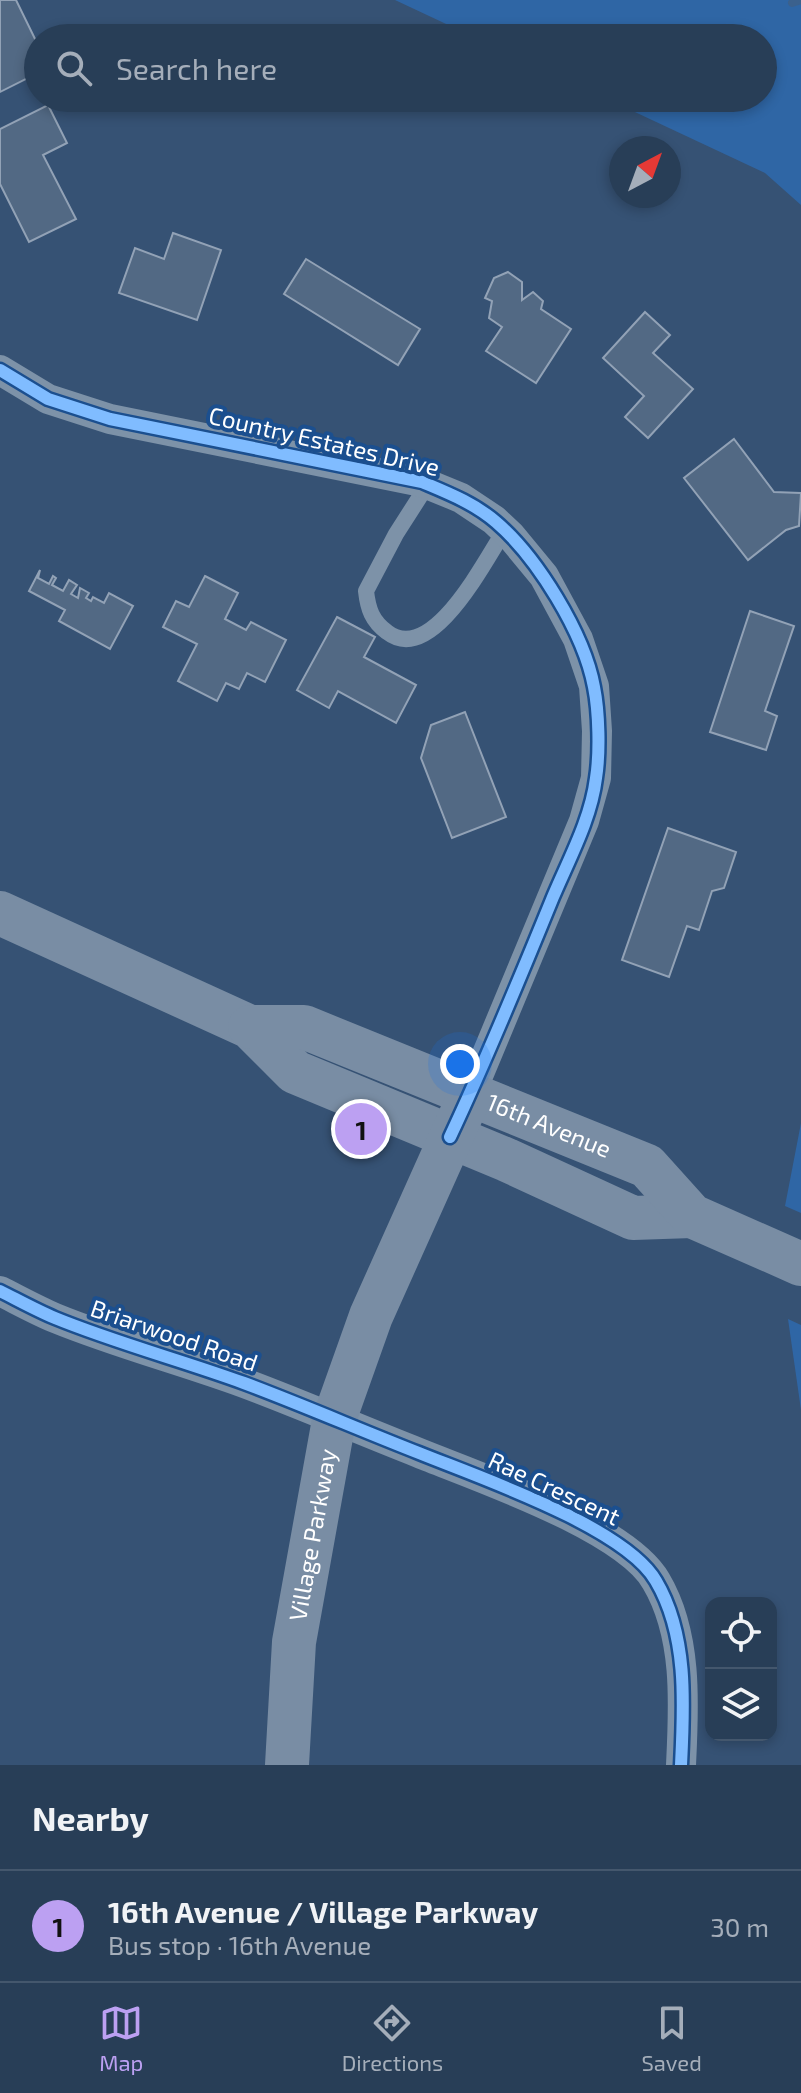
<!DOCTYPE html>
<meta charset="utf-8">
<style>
:root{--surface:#283e57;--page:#344961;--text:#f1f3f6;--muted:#a5aeba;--line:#44576d;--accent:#bca0f2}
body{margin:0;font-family:"Exo 2",sans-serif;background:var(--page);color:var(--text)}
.controls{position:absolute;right:24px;bottom:24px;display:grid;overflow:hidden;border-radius:16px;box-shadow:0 4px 12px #0003}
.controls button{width:72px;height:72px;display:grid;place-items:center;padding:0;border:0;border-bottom:2px solid var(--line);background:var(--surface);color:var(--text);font:40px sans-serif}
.compass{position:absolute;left:609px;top:136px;width:72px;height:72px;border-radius:50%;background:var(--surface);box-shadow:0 4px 12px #0003;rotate:41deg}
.you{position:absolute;left:460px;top:1064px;width:28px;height:28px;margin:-20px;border:6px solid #fff;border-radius:50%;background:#1a73e8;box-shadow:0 0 0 12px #1a73e833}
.badge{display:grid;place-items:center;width:52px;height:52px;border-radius:50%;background:var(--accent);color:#111;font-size:26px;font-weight:700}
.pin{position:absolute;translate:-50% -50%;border:4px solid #fff;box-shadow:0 2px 8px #0006}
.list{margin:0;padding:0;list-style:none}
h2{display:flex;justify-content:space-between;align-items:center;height:104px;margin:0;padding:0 32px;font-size:34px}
h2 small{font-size:26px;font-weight:400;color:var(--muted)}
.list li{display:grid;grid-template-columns:52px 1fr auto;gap:24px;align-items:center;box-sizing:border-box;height:112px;padding:0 32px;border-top:2px solid var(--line)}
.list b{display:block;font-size:30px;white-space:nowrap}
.list p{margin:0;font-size:26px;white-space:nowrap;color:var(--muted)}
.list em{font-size:26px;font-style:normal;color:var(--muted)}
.icon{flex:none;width:44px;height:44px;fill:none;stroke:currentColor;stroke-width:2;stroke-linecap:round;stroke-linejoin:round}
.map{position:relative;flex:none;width:801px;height:1765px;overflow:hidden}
.search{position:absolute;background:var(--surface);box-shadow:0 4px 12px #0003;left:24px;right:24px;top:24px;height:88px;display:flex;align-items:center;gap:20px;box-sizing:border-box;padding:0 28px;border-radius:44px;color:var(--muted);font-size:30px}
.sheet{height:216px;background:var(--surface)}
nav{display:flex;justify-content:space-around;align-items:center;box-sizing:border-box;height:112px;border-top:2px solid var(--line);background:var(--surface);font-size:22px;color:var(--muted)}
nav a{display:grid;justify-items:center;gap:4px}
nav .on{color:var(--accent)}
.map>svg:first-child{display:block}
.green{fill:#2f66a5}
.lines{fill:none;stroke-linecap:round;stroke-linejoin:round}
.stream{stroke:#3b618d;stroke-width:8}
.building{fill:#526984;stroke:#92a2b6;stroke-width:2}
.lane{stroke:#7d92a8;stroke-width:16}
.street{stroke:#7d92a8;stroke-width:30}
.secondary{stroke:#798da4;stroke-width:44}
.cycleway-casing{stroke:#1b4f8f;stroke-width:17}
.cycleway{stroke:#80bcff;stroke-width:12}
.labels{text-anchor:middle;stroke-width:8;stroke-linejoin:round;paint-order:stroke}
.street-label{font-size:24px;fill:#fff;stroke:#1b4f8f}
</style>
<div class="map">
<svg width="801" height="1765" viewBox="0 0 801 1765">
<rect width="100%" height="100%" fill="#365274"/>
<!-- green -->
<path class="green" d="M395,0H801V205L765,173L605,98H763V38H476Z
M801,1123V1213L785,1206Z
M788,1319L801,1325V1410Z"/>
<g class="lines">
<!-- stream -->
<path class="stream" d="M792,3L801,0"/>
</g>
<!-- building -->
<path class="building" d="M0,0H16L38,45V73L0,92Z
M48,105L67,143L43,155L76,219L29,242L0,184V129Z
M173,233L221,250L197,320L119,293L135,248L164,259Z
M306,259L420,329L398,365L284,294Z
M508,272L522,282V300L533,292L543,301L541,309L571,329L536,383L486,351L502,327L489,318L492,301L485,298L494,278Z
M645,312L670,335L653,353L693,389L648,438L625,417L644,396L603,358Z
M734,439L774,492L801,493L799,526L786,530L748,560L684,478Z
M40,570L38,578L49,584L53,576L56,578L52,585L63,591L69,580L77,585L71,594L78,598L80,588L89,593L86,598L91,601L93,597L104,603L109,593L133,606L110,649L59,621L65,610L29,591Z
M205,576L238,593L225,619L246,630L251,622L286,640L265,682L247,673L239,689L226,683L217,701L178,681L197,644L163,627L176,601L189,607Z
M750,611L794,626L765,711L777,716L766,750L710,732Z
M337,617L375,637L364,657L416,685L396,723L338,691L329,708L297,690Z
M465,712L506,817L452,838L421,758L431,725Z
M668,828L736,852L724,888L712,891L699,930L687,926L669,977L622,960Z"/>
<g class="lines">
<!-- lane -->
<path class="lane" d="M428,484L396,534L366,591C368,609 372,621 387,632C432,667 485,560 505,530"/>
<!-- street -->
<path class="street" d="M0,370L48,399L110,419L422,482L461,498L494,520L511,536L544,576L578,639L594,686L597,731L596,778L584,821L470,1095
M0,1291C18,1300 36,1310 55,1318C116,1343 181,1360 244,1383C303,1405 360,1430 419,1453C478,1477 625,1527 656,1581C688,1635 684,1705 681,1765"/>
<!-- secondary -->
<g class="secondary">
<path d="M0,913L250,1027L295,1072L507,1160L633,1218L692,1216"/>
<path id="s1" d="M250,1027H304L647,1166L692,1216L801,1264"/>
<path id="s2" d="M287,1765L294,1642L334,1420L371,1316L470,1095"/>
</g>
<!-- cycleway casing -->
<g class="cycleway-casing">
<path id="cycleway" d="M0,370L48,399L110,419L422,482C448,493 474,503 496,522C537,557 584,633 594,687C599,712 600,753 596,778C591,819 569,859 553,897C520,978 487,1058 450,1137
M0,1291C18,1300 36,1310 55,1318C116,1343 181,1360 244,1383C303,1405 360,1430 419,1453C478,1477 625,1527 656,1581C688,1635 684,1705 681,1765"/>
</g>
<!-- cycleway -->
<use href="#cycleway" class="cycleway"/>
</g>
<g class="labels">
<!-- street labels -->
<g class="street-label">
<text transform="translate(324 442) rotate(13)" y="8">Country Estates Drive</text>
<text dy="8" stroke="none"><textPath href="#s1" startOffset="318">16th Avenue</textPath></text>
<text transform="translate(174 1336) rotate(19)" y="8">Briarwood Road</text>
<text transform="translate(554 1489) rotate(25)" y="8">Rae Crescent</text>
<text dy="8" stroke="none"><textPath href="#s2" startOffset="232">Village Parkway</textPath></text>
</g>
</g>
</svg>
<div class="controls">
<button><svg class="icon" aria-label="locate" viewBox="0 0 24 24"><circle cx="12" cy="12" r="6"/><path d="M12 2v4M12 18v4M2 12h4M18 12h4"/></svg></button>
<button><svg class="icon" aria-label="layers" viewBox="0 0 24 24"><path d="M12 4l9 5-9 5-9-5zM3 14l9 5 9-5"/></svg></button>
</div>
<svg class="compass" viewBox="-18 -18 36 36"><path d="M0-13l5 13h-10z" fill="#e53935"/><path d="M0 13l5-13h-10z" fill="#a5aeba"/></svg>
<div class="you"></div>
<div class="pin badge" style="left:361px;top:1129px">1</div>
<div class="search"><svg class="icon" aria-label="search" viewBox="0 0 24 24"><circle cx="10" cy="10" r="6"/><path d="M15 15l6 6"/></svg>Search here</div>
</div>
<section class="sheet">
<h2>Nearby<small></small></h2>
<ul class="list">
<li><span class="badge">1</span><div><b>16th Avenue / Village Parkway</b><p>Bus stop · 16th Avenue</p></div><em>30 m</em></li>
</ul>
</section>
<nav>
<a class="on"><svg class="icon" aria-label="map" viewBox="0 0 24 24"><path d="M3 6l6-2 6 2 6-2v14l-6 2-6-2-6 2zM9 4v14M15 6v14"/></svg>Map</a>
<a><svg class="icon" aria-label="directions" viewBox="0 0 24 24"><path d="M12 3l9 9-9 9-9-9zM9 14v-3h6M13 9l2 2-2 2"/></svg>Directions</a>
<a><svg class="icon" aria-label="saved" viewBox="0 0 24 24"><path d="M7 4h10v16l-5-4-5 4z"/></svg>Saved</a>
</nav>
